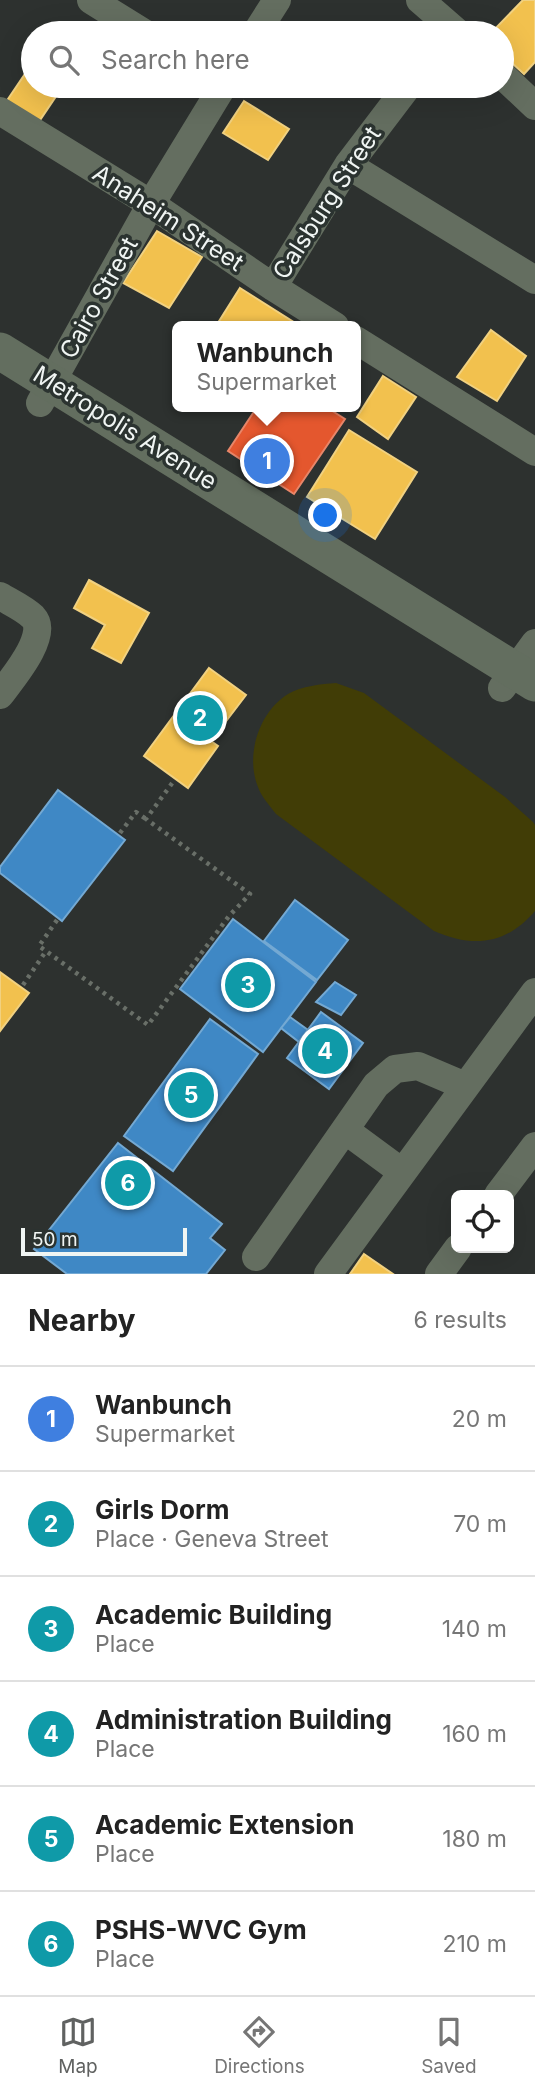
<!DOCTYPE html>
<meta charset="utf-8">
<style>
:root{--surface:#fff;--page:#f2f2f2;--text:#222;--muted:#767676;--line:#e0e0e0;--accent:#606261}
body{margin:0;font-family:Inter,sans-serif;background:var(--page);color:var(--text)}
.controls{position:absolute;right:21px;bottom:21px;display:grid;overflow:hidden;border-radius:10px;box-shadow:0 7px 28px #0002}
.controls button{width:63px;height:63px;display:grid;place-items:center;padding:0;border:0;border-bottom:2px solid var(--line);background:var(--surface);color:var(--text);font:35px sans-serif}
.scale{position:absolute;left:21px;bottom:18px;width:166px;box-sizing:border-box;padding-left:7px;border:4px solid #f0f5f3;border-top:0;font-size:19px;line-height:24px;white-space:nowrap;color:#f0f5f3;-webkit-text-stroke:5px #2b3330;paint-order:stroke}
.you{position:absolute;left:326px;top:516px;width:24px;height:24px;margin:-18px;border:5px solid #fff;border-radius:50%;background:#1a73e8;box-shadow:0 0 0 10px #1a73e833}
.badge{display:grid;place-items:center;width:46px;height:46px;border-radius:50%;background:var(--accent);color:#fff;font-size:23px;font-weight:700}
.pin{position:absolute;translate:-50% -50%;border:4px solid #fff;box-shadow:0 2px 7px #0006}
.popup{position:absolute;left:172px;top:321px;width:189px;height:91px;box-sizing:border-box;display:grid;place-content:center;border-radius:10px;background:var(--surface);filter:drop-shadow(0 2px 5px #0005);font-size:23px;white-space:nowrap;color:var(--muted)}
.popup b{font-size:26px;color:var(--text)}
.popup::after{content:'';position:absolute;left:50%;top:100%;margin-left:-14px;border:14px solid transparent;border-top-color:var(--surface)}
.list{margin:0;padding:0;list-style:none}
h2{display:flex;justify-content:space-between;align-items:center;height:91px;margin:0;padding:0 28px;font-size:30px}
h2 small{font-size:23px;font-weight:400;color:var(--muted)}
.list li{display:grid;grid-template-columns:46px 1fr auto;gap:21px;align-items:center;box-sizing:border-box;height:105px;padding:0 28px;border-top:2px solid var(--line)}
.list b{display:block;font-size:26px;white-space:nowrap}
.list p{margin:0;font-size:23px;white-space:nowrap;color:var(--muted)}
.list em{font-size:23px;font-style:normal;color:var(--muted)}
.icon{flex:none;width:38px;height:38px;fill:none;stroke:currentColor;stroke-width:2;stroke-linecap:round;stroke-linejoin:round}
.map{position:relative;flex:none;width:535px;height:1274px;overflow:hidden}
.search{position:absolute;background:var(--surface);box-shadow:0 7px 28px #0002;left:21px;right:21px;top:21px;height:77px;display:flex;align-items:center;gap:18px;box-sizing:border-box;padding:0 24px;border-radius:38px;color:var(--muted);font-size:26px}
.sheet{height:721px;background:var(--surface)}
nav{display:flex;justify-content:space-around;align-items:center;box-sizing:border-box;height:98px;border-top:2px solid var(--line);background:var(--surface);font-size:19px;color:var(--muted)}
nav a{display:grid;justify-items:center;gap:4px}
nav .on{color:var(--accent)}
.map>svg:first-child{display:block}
.green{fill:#413d06}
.homes{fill:#f2c14e;stroke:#f1d180;stroke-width:2}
.shops{fill:#e4572e;stroke:#e88669;stroke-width:2}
.schools{fill:#3f88c5;stroke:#74a9d3;stroke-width:2}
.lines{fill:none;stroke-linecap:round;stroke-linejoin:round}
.path{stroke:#696f68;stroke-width:4.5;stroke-dasharray:3.5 5;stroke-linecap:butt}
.minor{stroke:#646e60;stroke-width:28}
.major{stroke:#636e5f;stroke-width:37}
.labels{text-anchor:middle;stroke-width:7;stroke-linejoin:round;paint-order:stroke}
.street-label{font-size:24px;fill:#f0f5f3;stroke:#2b3330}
</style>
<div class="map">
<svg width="535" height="1274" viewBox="0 0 535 1274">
<rect width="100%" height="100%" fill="#2d312f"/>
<!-- green -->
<path class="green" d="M336,683L364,693L505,797L533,822L535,825V911C506,945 473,948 434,931L276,814C270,806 261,796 258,787C245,755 259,712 288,694C302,686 321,684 336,683Z"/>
<!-- homes -->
<path class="homes" d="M523,0H535V62L524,74L502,54V33H491Z
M33,62V86H63L36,126L4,105Z
M244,101L289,129L268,160L223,133Z
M157,231L202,257L169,308L123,283Z
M240,288L300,326H216Z
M491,330L526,356L497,401L457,377Z
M383,376L416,397L388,439L357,417Z
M349,430L417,472L375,539L307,497Z
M89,580L149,613L121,663L92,648L105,625L74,608Z
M209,668L246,695L211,741L218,746L188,788L144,756Z
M0,972L29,993L0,1031Z
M364,1254L393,1274H350Z"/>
<!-- shops -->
<path class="shops" d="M257,407H326L345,419L294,494L228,451Z"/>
<!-- schools -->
<path class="schools" d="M58,790L125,840L62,921L0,873V867Z
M295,900L348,940L317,980L264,941Z
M233,919L316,982L263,1052L180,989Z
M335,982L356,995L341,1015L316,1002Z
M321,1012L363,1043L329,1089L287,1058Z
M290,1017L308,1030L299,1042L281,1028Z
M210,1019L258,1054L173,1171L124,1136Z
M118,1143L222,1224L210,1238L225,1250L206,1274H67L34,1249Z"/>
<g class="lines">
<!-- path -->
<path class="path" d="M120,833L136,812L146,819
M57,920L39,946L148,1025L229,916L250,894L146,819L173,782
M23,985L46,951"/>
<!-- minor -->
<path class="minor" d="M91,0L144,33
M420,0L458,33
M256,33L277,0
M502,75L535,106
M0,111L151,204L273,287L335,326
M348,165L535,280
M273,287L348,165L408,86
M356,340L535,452
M40,403L151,204L223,86
M0,596C10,602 25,609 33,617C50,635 11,680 0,695
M502,688L535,643
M345,1130L402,1172
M498,1195L535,1146
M256,1257L376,1085L395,1069L418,1066L465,1086
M328,1274L535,992
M439,1274L458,1248"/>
<!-- major -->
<path class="major" d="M0,351L535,683"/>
</g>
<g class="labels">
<!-- street labels -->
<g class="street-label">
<text transform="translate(327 203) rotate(-57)" y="8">Calsburg Street</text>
<text transform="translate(168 218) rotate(33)" y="8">Anaheim Street</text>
<text transform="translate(99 298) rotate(-61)" y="8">Cairo Street</text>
<text transform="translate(125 428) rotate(32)" y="8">Metropolis Avenue</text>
</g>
</g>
</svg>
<div class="controls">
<button><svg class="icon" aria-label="locate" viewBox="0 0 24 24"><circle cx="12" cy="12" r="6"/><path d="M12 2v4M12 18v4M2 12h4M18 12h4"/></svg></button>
</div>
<div class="scale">50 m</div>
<div class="you"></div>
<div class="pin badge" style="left:267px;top:461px;background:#3f7fe0">1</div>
<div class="popup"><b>Wanbunch</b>Supermarket</div>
<div class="pin badge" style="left:200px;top:718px;background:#0f9aa8">2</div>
<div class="pin badge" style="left:248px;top:985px;background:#0f9aa8">3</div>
<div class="pin badge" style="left:325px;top:1051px;background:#0f9aa8">4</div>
<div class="pin badge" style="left:191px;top:1095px;background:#0f9aa8">5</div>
<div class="pin badge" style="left:128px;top:1183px;background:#0f9aa8">6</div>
<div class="search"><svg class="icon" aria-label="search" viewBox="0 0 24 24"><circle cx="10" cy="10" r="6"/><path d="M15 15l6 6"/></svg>Search here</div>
</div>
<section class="sheet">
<h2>Nearby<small>6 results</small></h2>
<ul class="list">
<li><span class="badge" style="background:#3f7fe0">1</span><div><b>Wanbunch</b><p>Supermarket</p></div><em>20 m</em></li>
<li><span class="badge" style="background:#0f9aa8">2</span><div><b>Girls Dorm</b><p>Place · Geneva Street</p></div><em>70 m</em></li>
<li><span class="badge" style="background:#0f9aa8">3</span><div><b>Academic Building</b><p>Place</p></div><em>140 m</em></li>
<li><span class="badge" style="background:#0f9aa8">4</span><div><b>Administration Building</b><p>Place</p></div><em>160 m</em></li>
<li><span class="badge" style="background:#0f9aa8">5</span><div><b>Academic Extension</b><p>Place</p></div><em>180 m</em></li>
<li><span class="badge" style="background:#0f9aa8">6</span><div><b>PSHS-WVC Gym</b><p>Place</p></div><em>210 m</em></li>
</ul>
</section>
<nav>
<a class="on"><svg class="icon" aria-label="map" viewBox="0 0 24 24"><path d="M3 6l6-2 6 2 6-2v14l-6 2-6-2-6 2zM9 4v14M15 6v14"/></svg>Map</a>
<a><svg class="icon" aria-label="directions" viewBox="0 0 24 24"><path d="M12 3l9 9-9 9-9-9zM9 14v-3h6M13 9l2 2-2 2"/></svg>Directions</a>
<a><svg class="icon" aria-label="saved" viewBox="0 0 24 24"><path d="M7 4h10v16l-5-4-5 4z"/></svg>Saved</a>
</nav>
